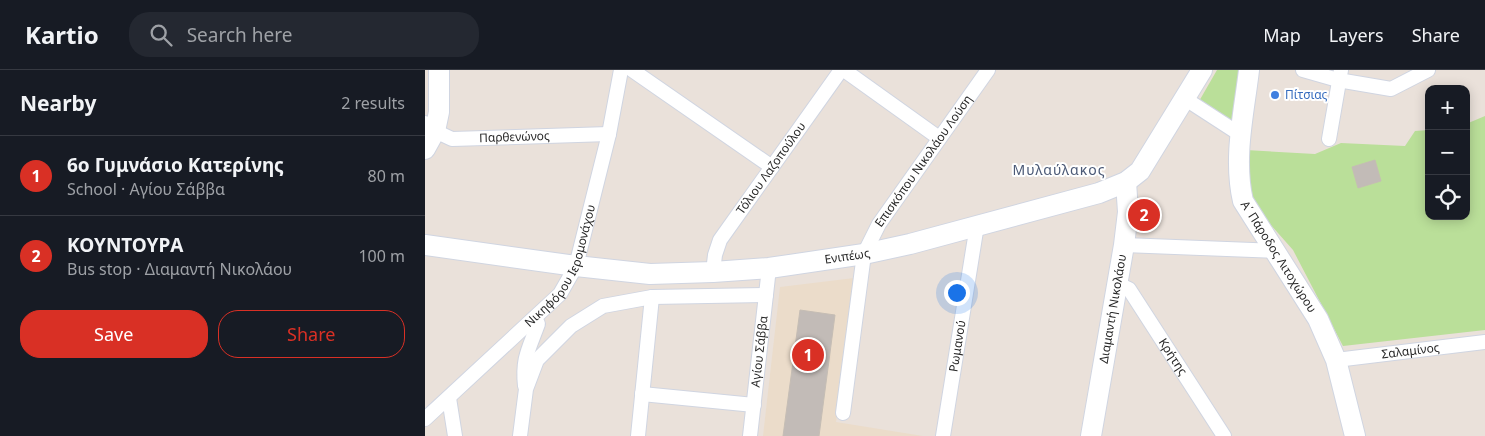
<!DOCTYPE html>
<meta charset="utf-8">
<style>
:root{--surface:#171b24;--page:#242831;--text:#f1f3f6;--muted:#9ea1a6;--line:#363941;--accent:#d93025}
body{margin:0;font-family:"Noto Sans",sans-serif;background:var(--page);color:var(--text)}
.controls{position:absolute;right:15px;top:15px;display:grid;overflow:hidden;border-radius:10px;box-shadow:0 2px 12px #0003}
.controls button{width:45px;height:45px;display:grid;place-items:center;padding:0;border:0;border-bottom:1px solid var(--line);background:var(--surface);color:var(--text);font:25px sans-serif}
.you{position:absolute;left:531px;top:222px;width:18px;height:18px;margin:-12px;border:4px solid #fff;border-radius:50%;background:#1a73e8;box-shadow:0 0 0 8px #1a73e833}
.badge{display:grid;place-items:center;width:32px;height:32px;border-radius:50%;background:var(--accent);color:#fff;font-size:16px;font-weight:700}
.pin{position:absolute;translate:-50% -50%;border:2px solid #fff;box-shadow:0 1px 5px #0006}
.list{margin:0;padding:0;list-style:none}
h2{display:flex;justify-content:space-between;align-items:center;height:65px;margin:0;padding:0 20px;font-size:21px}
h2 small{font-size:16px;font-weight:400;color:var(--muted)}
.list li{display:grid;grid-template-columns:32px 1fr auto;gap:15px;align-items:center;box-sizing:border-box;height:80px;padding:0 20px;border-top:1px solid var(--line)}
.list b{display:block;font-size:19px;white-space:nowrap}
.list p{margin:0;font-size:16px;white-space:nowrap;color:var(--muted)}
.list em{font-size:16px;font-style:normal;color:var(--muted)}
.actions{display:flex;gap:10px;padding:15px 20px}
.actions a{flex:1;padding:11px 0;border:1px solid var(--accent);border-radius:20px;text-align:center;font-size:18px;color:var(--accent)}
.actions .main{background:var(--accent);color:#fff}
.icon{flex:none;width:28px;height:28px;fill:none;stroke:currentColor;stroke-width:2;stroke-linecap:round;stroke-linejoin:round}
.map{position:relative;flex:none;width:1060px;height:366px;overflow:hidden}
header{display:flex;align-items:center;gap:30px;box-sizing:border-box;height:70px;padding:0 25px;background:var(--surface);border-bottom:1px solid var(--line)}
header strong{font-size:24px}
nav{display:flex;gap:28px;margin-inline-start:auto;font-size:18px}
.search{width:350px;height:45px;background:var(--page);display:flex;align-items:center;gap:12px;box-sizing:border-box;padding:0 18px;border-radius:20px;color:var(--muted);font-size:19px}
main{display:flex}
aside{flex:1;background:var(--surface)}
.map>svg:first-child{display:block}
.education{fill:#ebdcca}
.green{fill:#badf99}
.building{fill:#c2bbb7;stroke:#c5bdb4}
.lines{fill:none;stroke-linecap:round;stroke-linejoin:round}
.street-casing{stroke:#d0d5e1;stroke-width:16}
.secondary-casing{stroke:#d0d5e1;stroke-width:22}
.street{stroke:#fff;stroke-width:14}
.secondary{stroke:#fff;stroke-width:20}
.shop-dot{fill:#3f7fe0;stroke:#fff;stroke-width:2}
.labels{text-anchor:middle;stroke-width:4;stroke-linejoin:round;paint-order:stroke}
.shop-label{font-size:12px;fill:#366cbe;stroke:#fff;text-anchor:start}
.street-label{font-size:12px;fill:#282828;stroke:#fff}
.neighbourhood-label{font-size:14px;letter-spacing:1px;fill:#4b5976;stroke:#fff}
</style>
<header>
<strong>Kartio</strong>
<div class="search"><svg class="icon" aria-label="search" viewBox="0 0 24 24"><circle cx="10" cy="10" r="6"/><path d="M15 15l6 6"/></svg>Search here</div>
<nav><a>Map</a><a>Layers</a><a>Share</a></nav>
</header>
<main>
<aside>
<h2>Nearby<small>2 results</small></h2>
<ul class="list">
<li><span class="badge">1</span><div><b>6ο Γυμνάσιο Κατερίνης</b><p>School · Αγίου Σάββα</p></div><em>80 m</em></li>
<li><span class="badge">2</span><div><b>ΚΟΥΝΤΟΥΡΑ</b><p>Bus stop · Διαμαντή Νικολάου</p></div><em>100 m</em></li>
</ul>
<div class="actions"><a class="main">Save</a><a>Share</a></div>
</aside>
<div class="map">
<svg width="1060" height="366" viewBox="0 0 1060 366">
<rect width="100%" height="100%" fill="#eae1da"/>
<!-- education -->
<path class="education" d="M429,208L411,352L498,366H338L355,217Z"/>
<!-- green -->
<path class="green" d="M792,0H819L811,58L773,33Z
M1060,46V260L918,276L868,180L831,138L822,120L821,80L890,84L916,73L980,76L990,61L1004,60V146H1041V54Z"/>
<!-- building -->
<path class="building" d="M950,90L956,111L933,118L927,97Z
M375,240L410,245L394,366H358Z"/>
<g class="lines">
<!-- street casing -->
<g class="street-casing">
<g id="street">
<path d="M207,0L347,97"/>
<path d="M419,0L514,68"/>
<path d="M878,0L913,10L966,19L1003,0"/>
<path d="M759,28L816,65"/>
<path id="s1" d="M0,53L10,61L27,69L184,64"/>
<path d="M904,69L916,0"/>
<path d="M699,175L851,181"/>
<path id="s2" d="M288,202L290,185L295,170L416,0"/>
<path id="s3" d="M691,213L704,219L799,366"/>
<path id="s4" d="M911,290L1060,272"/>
<path d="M100,316C97,288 104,279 113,254L110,248"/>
<path d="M217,324L329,335"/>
<path d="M24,328L30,366"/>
<path id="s5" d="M418,343L439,184L454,154L563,0"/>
<path id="s6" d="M0,349L135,224L151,196L184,64L196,0"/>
<path d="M95,366L101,319L112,290L146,256L178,236L227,227L341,225"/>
<path d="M213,366L227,227"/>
<path id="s7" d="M325,366L344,198"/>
<path id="s8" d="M518,366L552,155"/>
</g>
</g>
<!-- secondary casing -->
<g class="secondary-casing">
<g id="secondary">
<path id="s9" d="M824,0C819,43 808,88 818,131L893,249L911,290L930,366"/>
<path d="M0,79L10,61L14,42V0"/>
<path id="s10" d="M0,175L151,196L225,204L288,202L344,198L439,184L485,174L674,123L701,112L715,101L777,0"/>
<path id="s11" d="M666,366L699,175L703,142L701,112"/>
</g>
</g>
<!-- street -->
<use href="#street" class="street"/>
<!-- secondary -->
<use href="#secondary" class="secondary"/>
</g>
<!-- markers -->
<circle class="shop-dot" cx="850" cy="25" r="5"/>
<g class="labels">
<!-- shop labels -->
<g class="shop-label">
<text x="860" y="29">Πίτσιας</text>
</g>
<!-- street labels -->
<g class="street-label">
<text dy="4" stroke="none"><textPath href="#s1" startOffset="94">Παρθενώνος</textPath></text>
<text dy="4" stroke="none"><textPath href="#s5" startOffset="271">Επισκόπου Νικολάου Λούση</textPath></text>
<text dy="4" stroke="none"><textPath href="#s2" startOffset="121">Τόλιου Λαζοπούλου</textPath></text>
<text dy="4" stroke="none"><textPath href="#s10" startOffset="425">Ενιπέως</textPath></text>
<text dy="4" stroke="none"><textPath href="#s9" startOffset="198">Α΄ Πάροδος Λιτοχώρου</textPath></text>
<text dy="4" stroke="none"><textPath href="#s6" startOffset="209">Νικηφόρου Ιερομονάχου</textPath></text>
<text dy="4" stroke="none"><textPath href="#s11" startOffset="129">Διαμαντή Νικολάου</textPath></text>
<text dy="4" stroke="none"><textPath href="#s8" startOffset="91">Ρωμανού</textPath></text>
<text dy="4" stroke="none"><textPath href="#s4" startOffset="75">Σαλαμίνος</textPath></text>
<text dy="4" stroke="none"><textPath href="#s7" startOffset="85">Αγίου Σάββα</textPath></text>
<text dy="4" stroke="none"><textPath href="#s3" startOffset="95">Κρήτης</textPath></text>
</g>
<!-- neighbourhood labels -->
<g class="neighbourhood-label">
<text x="634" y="105">Μυλαύλακος</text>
</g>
</g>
</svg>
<div class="controls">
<button>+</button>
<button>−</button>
<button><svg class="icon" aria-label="locate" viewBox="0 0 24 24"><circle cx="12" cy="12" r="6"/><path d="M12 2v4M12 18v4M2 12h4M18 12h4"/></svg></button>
</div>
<div class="you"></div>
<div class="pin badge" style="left:383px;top:285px">1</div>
<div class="pin badge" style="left:719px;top:145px">2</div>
</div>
</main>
